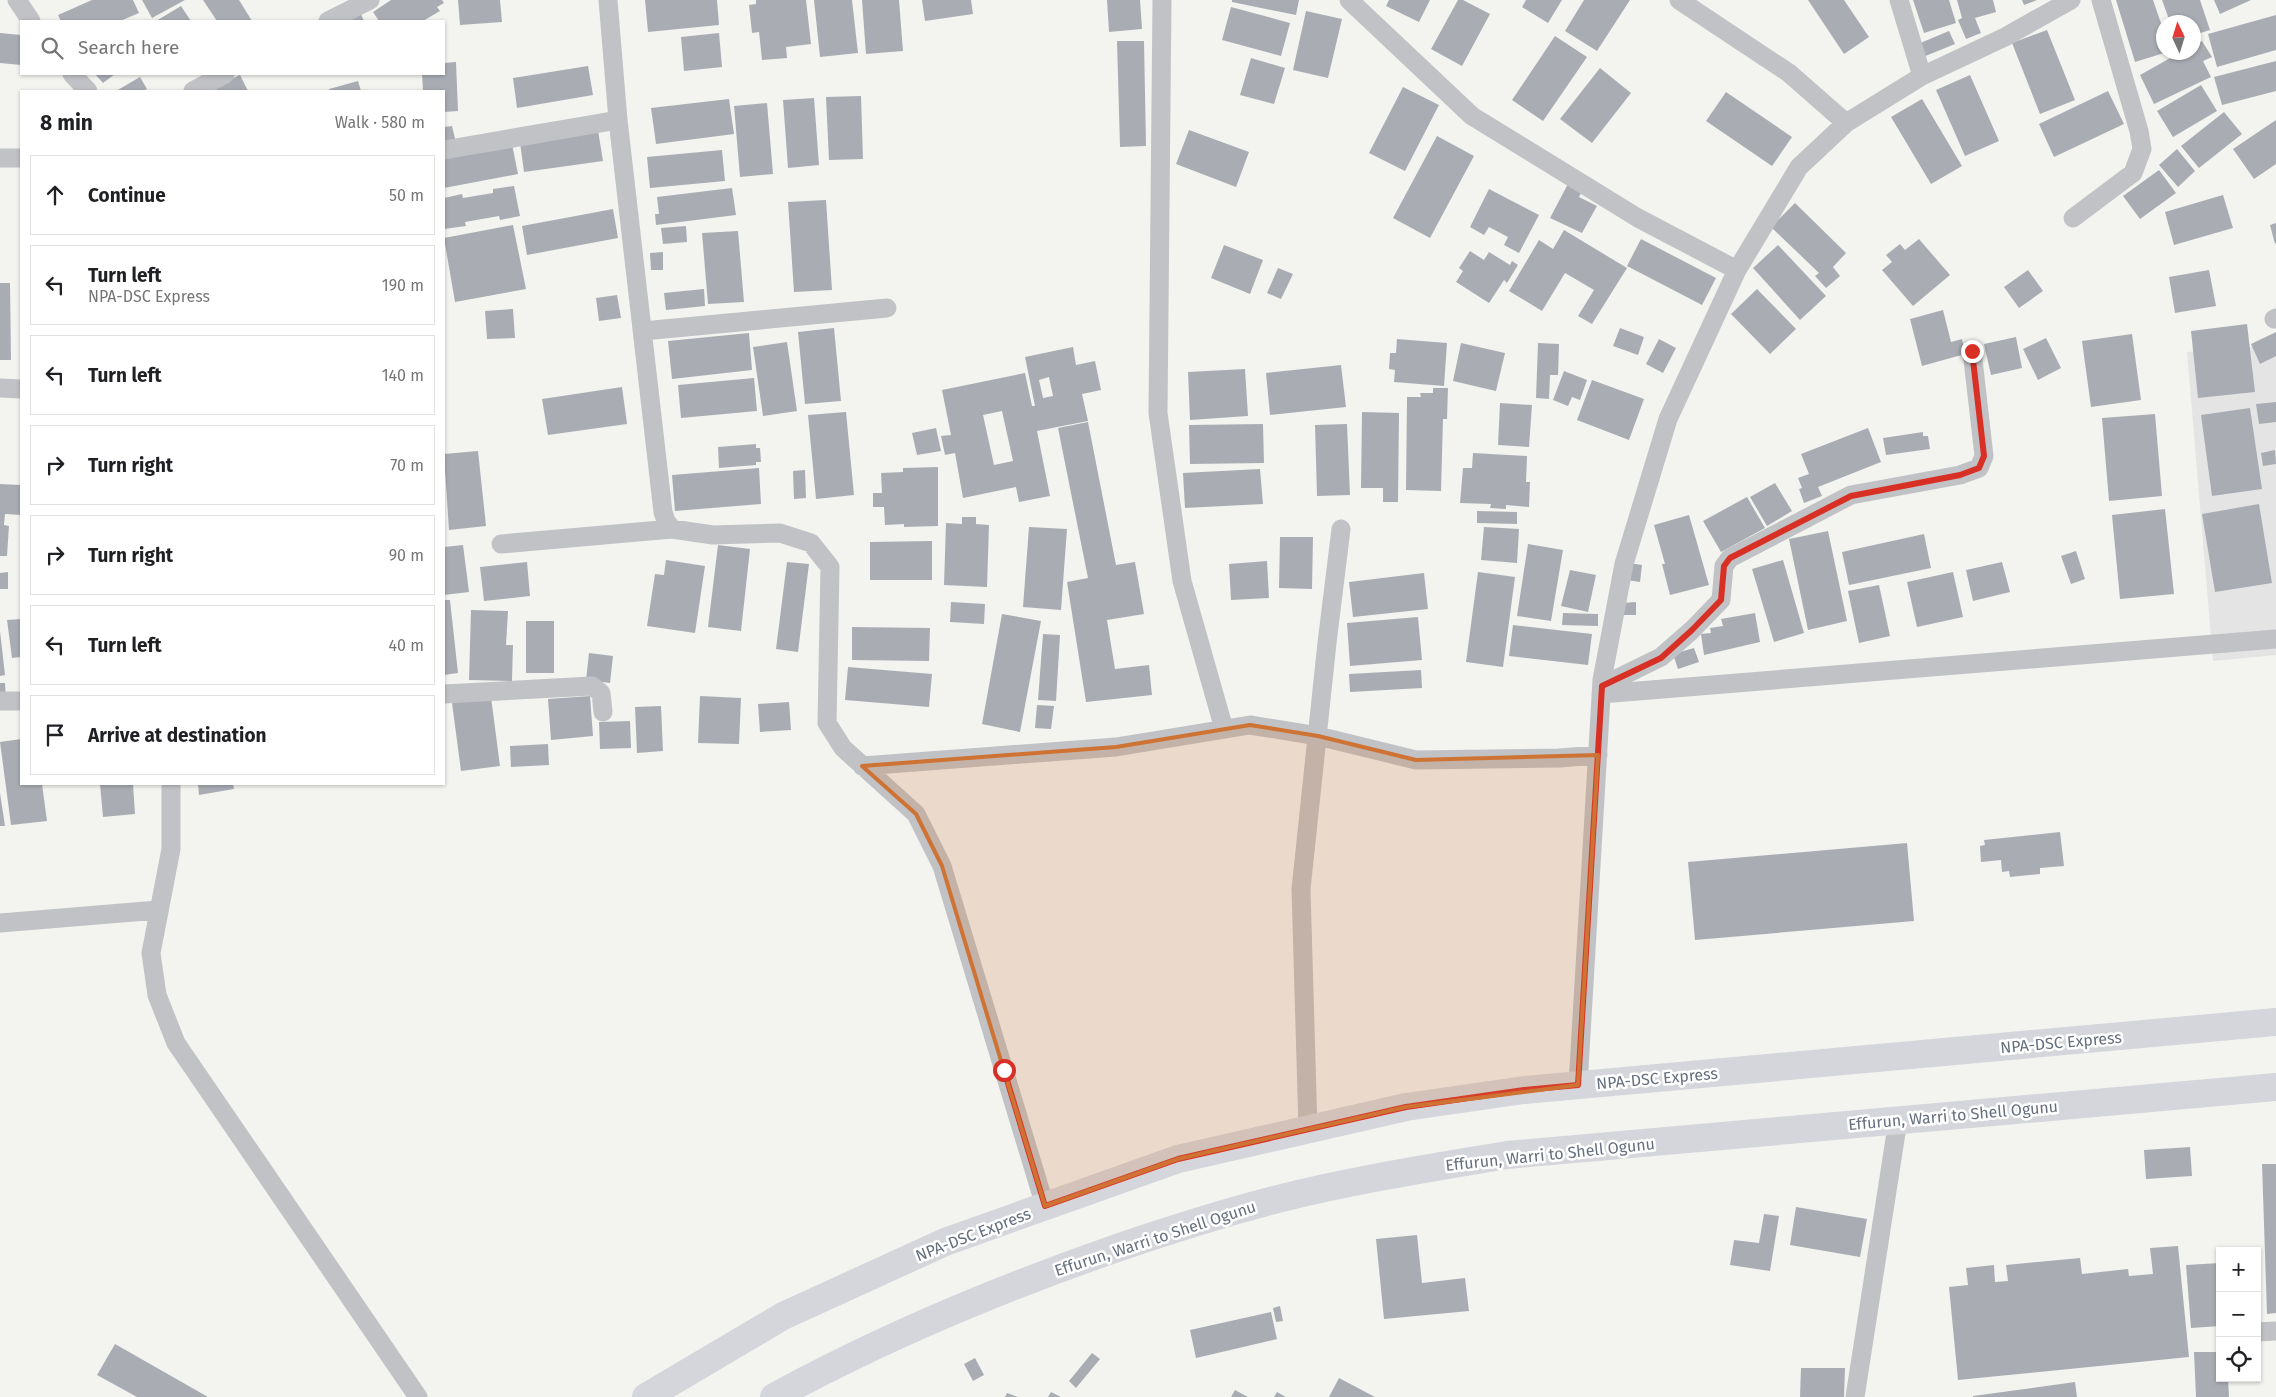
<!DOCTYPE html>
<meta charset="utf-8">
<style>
:root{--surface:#fff;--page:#f2f2f2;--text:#202124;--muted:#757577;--line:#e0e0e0}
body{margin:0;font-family:"Fira Sans",sans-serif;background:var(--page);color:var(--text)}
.controls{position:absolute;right:15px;bottom:15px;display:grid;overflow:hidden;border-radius:0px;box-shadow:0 1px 4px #0004}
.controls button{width:45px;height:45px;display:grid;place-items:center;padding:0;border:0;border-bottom:1px solid var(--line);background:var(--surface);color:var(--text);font:25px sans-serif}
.compass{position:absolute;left:2156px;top:15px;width:45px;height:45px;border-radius:50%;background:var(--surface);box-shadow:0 1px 4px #0004;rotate:356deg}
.stop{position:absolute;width:15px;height:15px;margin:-11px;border:4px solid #d93025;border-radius:50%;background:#fff}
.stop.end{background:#d93025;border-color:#fff;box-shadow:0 1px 5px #0008}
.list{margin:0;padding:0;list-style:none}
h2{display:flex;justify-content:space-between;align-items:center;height:65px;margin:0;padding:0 20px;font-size:21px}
h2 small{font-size:16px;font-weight:400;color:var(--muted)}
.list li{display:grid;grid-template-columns:32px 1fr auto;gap:15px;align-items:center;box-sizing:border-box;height:80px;margin:0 10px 10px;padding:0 10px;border:1px solid var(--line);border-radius:0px}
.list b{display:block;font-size:19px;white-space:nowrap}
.list p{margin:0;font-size:16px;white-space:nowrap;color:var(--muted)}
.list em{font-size:16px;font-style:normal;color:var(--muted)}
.icon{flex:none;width:28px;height:28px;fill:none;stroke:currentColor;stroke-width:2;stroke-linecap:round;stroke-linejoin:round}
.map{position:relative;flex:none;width:2276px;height:1397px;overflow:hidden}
.search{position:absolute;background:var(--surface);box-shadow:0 1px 4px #0004;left:20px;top:20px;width:425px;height:55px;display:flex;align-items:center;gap:12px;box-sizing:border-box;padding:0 18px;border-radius:0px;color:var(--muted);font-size:19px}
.panel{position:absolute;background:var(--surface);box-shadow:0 1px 4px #0004;left:20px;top:90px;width:425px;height:695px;border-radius:0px}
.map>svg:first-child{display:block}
.built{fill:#e4e4e4}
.building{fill:#a9adb3;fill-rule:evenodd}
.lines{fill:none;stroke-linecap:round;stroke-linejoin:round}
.minor{stroke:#c0c2c5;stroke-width:19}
.primary{stroke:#d4d6db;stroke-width:28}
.route{stroke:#d93025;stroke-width:6}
.marked{fill:#cf7335;fill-opacity:0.2;stroke:#cf7335;stroke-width:4;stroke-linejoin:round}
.labels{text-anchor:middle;stroke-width:5;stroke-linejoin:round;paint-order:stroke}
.street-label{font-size:16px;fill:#666f7e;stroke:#fff}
</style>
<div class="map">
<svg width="2276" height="1397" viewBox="0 0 2276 1397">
<rect width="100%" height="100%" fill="#f3f4f0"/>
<!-- built -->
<path class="built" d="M2276,345V655L2213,661L2187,352Z"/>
<!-- building -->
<path class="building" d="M92,0H133L139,13L120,21H61L58,15Z
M142,0H185L152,18Z
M203,0H239L252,21H217Z
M391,0H442L444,3L437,7L440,11L423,21H379L373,12Z
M458,0H500L502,22L460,25Z
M645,0H717L719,25L648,32Z
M756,0H806L811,44L786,47L787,58L762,60L759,32L752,33L749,5L756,4Z
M814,0H852L858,53L820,57Z
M862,0H899L903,51L866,54Z
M922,0H971L973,14L925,21Z
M1107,0H1140L1142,29L1109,32Z
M1232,0H1299L1296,15L1232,2Z
M1389,0H1430L1419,22L1386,6Z
M1458,0H1463L1490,14L1462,66L1431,49Z
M1526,0H1562L1548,23L1522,7Z
M1584,0H1630L1597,51L1565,31Z
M1808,0H1844L1869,37L1844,54Z
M1913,0H1949L1956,23L1924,33Z
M1957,0H1993L1996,12L1975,18L1981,33L1966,39L1958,20L1962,18Z
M2022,0H2037L2024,5Z
M2116,0H2153L2164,32V53L2135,62Z
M2162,0H2200L2210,30L2194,35V22H2170Z
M2214,0H2251L2220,14Z
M181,6L191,21H156Z
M1231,7L1290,23L1281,56L1222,40Z
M1306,11L1342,19L1328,78L1293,70Z
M361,14L364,21H346Z
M2276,15V50L2217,67L2208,34Z
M2047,30L2075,100L2040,114L2012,43Z
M1949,31L1955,44L1923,57L1918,44Z
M0,33L21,35V65L0,63Z
M719,33L722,67L684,71L681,37Z
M1555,36L1587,57L1543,121L1512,100Z
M1117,41H1144L1146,146L1120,147Z
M2202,41L2212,57L2203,61L2211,77L2154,104L2140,75L2181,52H2194V45Z
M1251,58L1285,68L1274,104L1240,95Z
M2276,61V91L2222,105L2214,77Z
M456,62L458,111L444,112V91H423L422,74H444V63Z
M588,66L593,95L517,108L513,78Z
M1600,68L1631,93L1592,143L1560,119Z
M95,74H115L103,83Z
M240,75L248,91H217L215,87Z
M1970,75L1999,141L1965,156L1936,90Z
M140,77L147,89L143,91H116Z
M358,81L361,91H330L329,89Z
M2201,85L2217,111L2173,137L2157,111Z
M1403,87L1439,105L1405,171L1369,153Z
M2108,91L2124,124L2054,157L2039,124Z
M1726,92L1792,137L1772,166L1706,121Z
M861,96L863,159L829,160L826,97Z
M814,98L819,165L788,168L783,100Z
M729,99L734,134L656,144L651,108Z
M1922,99L1962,166L1931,184L1891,117Z
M767,103L773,174L740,177L734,106Z
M2224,112L2242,134L2199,168L2181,146Z
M2276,120V164L2254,179L2233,149Z
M597,124L603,161L524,172L519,135Z
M452,126L457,147L444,149V127Z
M1189,130L1249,152L1236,187L1176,164Z
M1437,136L1474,156L1430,238L1393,218Z
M511,139L518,174L444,188V152Z
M2177,149L2195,171L2178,187L2159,165Z
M722,150L725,181L650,188L647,157Z
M2159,170L2176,193L2140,219L2123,196Z
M1570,180L1584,187L1579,197L1597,206L1582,233L1550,218Z
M514,186L520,216L500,220L499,216L465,222L466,226L444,229V198L462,194L463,198L493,193V189Z
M732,188L736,215L656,225L655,214H659L657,197Z
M1489,189L1539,215L1519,253L1504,245L1508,237L1489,227L1484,235L1470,227Z
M2223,195L2233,228L2174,245L2165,212Z
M826,200L832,290L794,292L788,202Z
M1795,203L1846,253L1833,267L1840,276L1826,288L1815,276L1819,273L1771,227Z
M613,209L618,238L527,255L522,226Z
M2276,223V243L2275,244L2270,225Z
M513,225L526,289L455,302L444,238Z
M686,226L687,242L663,244L661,228Z
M1564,230L1627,268L1592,324L1578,316L1594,290L1565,273L1542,311L1509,291L1539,240L1553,249Z
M738,231L744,302L708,304L702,233Z
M1641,239L1716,278L1702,305L1627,266Z
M1919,239L1950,275L1913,306L1882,270L1892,262L1886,255L1900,244L1905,250Z
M1224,245L1263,260L1250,294L1211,278Z
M1778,245L1826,296L1800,320L1753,268Z
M1470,251L1484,260L1489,252L1510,265L1512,261L1518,265L1507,283L1504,280L1489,303L1456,282L1463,271L1459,268Z
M663,252V270H651L650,253Z
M1278,268L1293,274L1281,299L1267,293Z
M2028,270L2043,291L2019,308L2004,287Z
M2209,270L2216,306L2175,313L2169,277Z
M0,283H10L11,360H0Z
M704,289L705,306L666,310L664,293Z
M1757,289L1796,329L1770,354L1731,314Z
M617,295L621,318L599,321L596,298Z
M513,309L515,338L487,339L485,311Z
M1943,310L1951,342L1962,339L1965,354L1922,366L1910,319Z
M2247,324L2255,392L2198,398L2191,331Z
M834,328L841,401L805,404L798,332Z
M1620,328L1644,337L1638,355L1613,346Z
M2276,332V356L2260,364L2251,344Z
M749,333L752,370L672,379L668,341Z
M2132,334L2141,400L2091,407L2082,341Z
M2016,337L2022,368L1991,375L1984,344Z
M2046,338L2061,368L2038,380L2023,349Z
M1397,339L1447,343L1444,386L1394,382L1395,370L1389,369L1390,353H1396Z
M1659,339L1676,348L1663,373L1646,364Z
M787,342L797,411L763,416L753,347Z
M1461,343L1505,353L1496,391L1453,381Z
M1538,343L1559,344L1558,375H1550L1549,399L1536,398Z
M1073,347L1076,365L1095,361L1101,390L1082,394L1088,421L1037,431L1050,496L1019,502L1016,487L963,498L955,453L945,455L941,436L951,435L942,390L1025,373L1032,406H1035L1025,357ZM1049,377L1053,396L1043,398L1039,380ZM1002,411L1013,461L994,465L983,415Z
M1341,365L1346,407L1270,415L1266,373Z
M1245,369L1248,416L1190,420L1188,372Z
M1564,371L1587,380L1580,400L1572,397L1568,406L1553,400Z
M754,378L757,411L681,418L678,385Z
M1592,380L1644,399L1629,440L1577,420Z
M622,387L627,424L548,435L542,399Z
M1433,388H1448L1447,419H1443L1441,491L1406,490L1407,397H1421L1420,393H1433Z
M2276,402V422L2259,424L2256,404Z
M1500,403L1532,405L1529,447L1498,445Z
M2250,408L2262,489L2212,496L2201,415Z
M846,412L854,495L816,499L808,415Z
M1362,412L1399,413L1398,502H1383V488H1361Z
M2155,414L2162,496L2109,501L2102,418Z
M1088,422L1116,565L1135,562L1144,614L1107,620L1115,669L1149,665L1152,695L1086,702L1067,582L1088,578L1058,428Z
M1263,424L1264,463L1190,464L1189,425Z
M1347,424L1350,495L1317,496L1315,425Z
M936,428L941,451L917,455L912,433Z
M1868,428L1881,462L1818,487L1822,496L1804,503L1799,489L1802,488L1798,478L1809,474L1801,454Z
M1923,432V436H1928L1930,449L1886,455L1883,438Z
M756,444V448H760L761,462H756V465L719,468L718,447Z
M2275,450L2276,464L2263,466L2261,453Z
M478,451L486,526L449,530L444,454Z
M1473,453L1527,456L1526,482H1530L1529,507L1506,505V509L1490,508L1491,504L1460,503L1463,468H1472Z
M938,467V526L904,527V524L885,525L884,507H873V493H882L881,473L903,472V468Z
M759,468L761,504L675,511L672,475Z
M1260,469L1263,504L1185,508L1183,473Z
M805,470L806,498L794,499L793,471Z
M1775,483L1792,511L1767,526L1750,497Z
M0,484L21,485V515L5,514L4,525L9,526L7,556H0Z
M1747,497L1765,528L1721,552L1703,521Z
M2259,504L2272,583L2215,592L2202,514Z
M2165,509L2174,594L2120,599L2112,515Z
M1477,511L1517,512V524L1477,523Z
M1689,515L1709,585L1670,595L1662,564H1665L1654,525Z
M962,517H976V524L989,525L987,587L944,585L946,523L962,524Z
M1029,527L1067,529L1061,610L1023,607Z
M1484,527L1519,529L1517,563L1481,560Z
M1828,531L1847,621L1808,630L1789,539Z
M1924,534L1931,568L1849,585L1842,552Z
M1280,537H1313L1312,589L1279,588Z
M932,541V580H870V542Z
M1528,544L1563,550L1551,621L1517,616Z
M463,545L469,592L444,595V547Z
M718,545L750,549L741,631L708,627Z
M2076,551L2085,579L2071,584L2061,556Z
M666,560L705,566L695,633L647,626L655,574L664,575Z
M1783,560L1804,633L1774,642L1752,569Z
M1267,561L1269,598L1231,600L1229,564Z
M527,562L530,596L484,601L480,567Z
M787,562L809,564L798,652L776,649Z
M2002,562L2010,592L1973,601L1966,570Z
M1629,563L1642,565L1640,582L1626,580Z
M1570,570L1596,575L1588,612L1561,606Z
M8,572V589H0V573Z
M1478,572L1515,577L1503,667L1466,662Z
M1953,572L1963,617L1917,627L1907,582Z
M1424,573L1428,609L1353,617L1349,582Z
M1879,585L1890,636L1859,643L1848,591Z
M444,600H450L458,673L444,675Z
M951,602L985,604L984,624L950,622Z
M1636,602V615H1621V603Z
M471,610L508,611L506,645H513L512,681L469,680Z
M1563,613L1598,614V626L1562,625Z
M1755,613L1760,642L1704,655L1701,634L1711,633L1710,628L1723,626L1721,619Z
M1002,614L1041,621L1020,732L982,724Z
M1418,617L1422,660L1350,666L1347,623Z
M21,619V657L12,658L7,620Z
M526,621H554V673H526Z
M1513,625L1592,634L1588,665L1509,656Z
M852,627L930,628L929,661L852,660Z
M0,631L5,675L0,676Z
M1043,634L1060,635L1056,701L1038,700Z
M1694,648L1699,662L1678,669L1673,654Z
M589,653L613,656L610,683L586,680Z
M848,667L932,674L929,707L845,700Z
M1421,670L1422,688L1350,692L1349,674Z
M0,683H5L6,698H0Z
M590,696L593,736L551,740L548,699Z
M700,696L741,698L739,744L698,743Z
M491,697L500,766L461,771L452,703Z
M789,702L791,730L760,732L758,704Z
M1037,705L1054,706L1051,729L1035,728Z
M661,706L663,751L637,753L635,707Z
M630,721L631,748L600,749L599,722Z
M21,739V784H42L47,821L11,825L0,742Z
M548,744L549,765L511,767L510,746Z
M100,784H133L135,814L103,817Z
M198,784H233L234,789L199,795Z
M0,793L5,826H0Z
M2060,832L2064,866L2040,868V874L2010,877L2009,871L2002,872L2001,860L1981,862L1980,846L1985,845L1984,840Z
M1907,843L1914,921L1695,940L1688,862Z
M2190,1147L2192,1176L2146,1179L2144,1150Z
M2262,1164H2276V1313L2267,1314Z
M1796,1207L1867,1219L1860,1257L1790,1245Z
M1764,1214L1779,1216L1770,1271L1730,1265L1734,1240L1759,1243Z
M1417,1235L1422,1283L1465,1278L1469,1311L1384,1319L1376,1239Z
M2178,1246L2189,1357L1958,1380L1949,1287L1968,1285L1966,1268L1994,1265L1995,1282L2008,1281L2006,1265L2080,1258L2082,1274L2128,1269L2129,1276L2153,1274L2150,1248Z
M2220,1263V1326L2191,1328L2186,1265Z
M1280,1306L1283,1321L1276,1322L1273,1308Z
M1271,1312L1277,1339L1196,1358L1190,1330Z
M115,1344L208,1397H137L97,1375Z
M2194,1352H2220V1378H2228L2229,1397H2196Z
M1092,1353L1100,1359L1076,1388L1069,1381Z
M975,1358L984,1375L973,1381L964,1364Z
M1801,1368H1845L1844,1397H1800Z
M1339,1378L1375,1397H1329Z
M2075,1382L2077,1397H1973V1396Z
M1235,1390L1248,1397H1231Z
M1051,1392L1061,1397H1048Z
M1277,1392L1286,1397H1274Z
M1007,1393L1018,1397H1005Z"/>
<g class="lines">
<!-- minor -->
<path class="minor" d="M17,0L31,21
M608,0L618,120L663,512L666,521L672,529L713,535L780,533L811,543L830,567L827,723L843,748L916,814L942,866L1045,1206
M1162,0L1158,413L1182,581L1224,729
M1349,0L1472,116L1638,218L1737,270
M1679,0L1789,73L1846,123
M1899,0L1922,76
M328,21L370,0
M72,74L88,91
M193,91L225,74
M444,150L618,120
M0,158H21
M2073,218L2133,173L2142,149L2139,131L2101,0
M2274,319L2276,318
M643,331L887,308
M0,388L21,389
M501,544L672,529
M1602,686L1661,657L1692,630L1721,600L1724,566L1730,558L1851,495L1960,475L1979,468L1984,456L1972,351
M444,694L592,686L601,693L603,712
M1601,694L2276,639
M0,701H21
M862,766L1116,747L1250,725L1318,736L1416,760L1559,758L1598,755
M171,784V849L151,953L157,995L176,1043L418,1397
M0,923L158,910
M1578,1085L1602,680L1624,564L1668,419L1737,270L1799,167L1846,123L1922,76L2005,37L2071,0
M1308,1129L1301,889L1327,643L1341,529
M2257,1332L2276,1331
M1855,1397L1898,1120"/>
<!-- primary -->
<path class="primary" d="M646,1397L783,1316L945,1242L1178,1159L1406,1107L1524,1090L2276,1022
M774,1397C884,1337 999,1289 1117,1248C1170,1230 1223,1213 1278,1199C1353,1180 1430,1168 1507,1155L2276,1087"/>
</g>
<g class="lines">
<!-- route -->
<path class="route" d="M1004,1070L1045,1206L1178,1159L1406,1107L1524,1090L1578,1085L1602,686L1661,658L1692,630L1721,600L1724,566L1730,558L1851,496L1960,475L1979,468L1984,456L1972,351"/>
</g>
<!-- marked area -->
<path class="marked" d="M1250,725L1318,736L1416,760L1598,755L1578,1085L1406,1107L1178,1159L1045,1206L942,866L916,814L862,766L1116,747Z"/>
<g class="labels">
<!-- street labels -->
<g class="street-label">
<text transform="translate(2061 1042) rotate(-5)" y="6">NPA-DSC Express</text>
<text transform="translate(1657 1078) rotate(-5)" y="6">NPA-DSC Express</text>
<text transform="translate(1953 1115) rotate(-5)" y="6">Effurun, Warri to Shell Ogunu</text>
<text transform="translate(1550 1154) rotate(-6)" y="6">Effurun, Warri to Shell Ogunu</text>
<text transform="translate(973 1234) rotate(-21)" y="6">NPA-DSC Express</text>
<text transform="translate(1155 1238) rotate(-18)" y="6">Effurun, Warri to Shell Ogunu</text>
</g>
</g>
</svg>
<div class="controls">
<button>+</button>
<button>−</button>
<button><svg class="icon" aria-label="locate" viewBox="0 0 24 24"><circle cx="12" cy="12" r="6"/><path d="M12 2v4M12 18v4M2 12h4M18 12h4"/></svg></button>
</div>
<svg class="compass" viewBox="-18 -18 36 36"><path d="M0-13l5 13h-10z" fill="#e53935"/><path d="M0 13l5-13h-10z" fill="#757577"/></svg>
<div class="stop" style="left:1004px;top:1070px"></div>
<div class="stop end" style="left:1972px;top:351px"></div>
<div class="search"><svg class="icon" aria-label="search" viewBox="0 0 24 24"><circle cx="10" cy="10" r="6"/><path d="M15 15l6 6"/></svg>Search here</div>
<section class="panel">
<h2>8 min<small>Walk · 580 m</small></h2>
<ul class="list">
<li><svg class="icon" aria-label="ahead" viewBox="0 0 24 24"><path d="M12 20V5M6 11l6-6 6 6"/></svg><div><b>Continue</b></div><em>50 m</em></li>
<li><svg class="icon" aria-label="left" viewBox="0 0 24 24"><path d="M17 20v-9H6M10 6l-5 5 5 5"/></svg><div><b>Turn left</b><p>NPA-DSC Express</p></div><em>190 m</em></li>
<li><svg class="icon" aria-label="left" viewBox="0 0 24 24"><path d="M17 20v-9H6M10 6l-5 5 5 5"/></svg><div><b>Turn left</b></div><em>140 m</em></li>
<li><svg class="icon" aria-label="right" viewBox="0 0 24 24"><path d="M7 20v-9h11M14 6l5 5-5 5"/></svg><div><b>Turn right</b></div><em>70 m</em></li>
<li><svg class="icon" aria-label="right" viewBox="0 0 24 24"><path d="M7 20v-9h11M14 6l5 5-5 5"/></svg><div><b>Turn right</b></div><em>90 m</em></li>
<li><svg class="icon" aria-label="left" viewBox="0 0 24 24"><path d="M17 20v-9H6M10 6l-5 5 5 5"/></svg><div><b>Turn left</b></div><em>40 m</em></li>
<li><svg class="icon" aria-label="arrive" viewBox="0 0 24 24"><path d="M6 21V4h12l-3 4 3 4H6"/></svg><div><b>Arrive at destination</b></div></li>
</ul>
</section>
</div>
